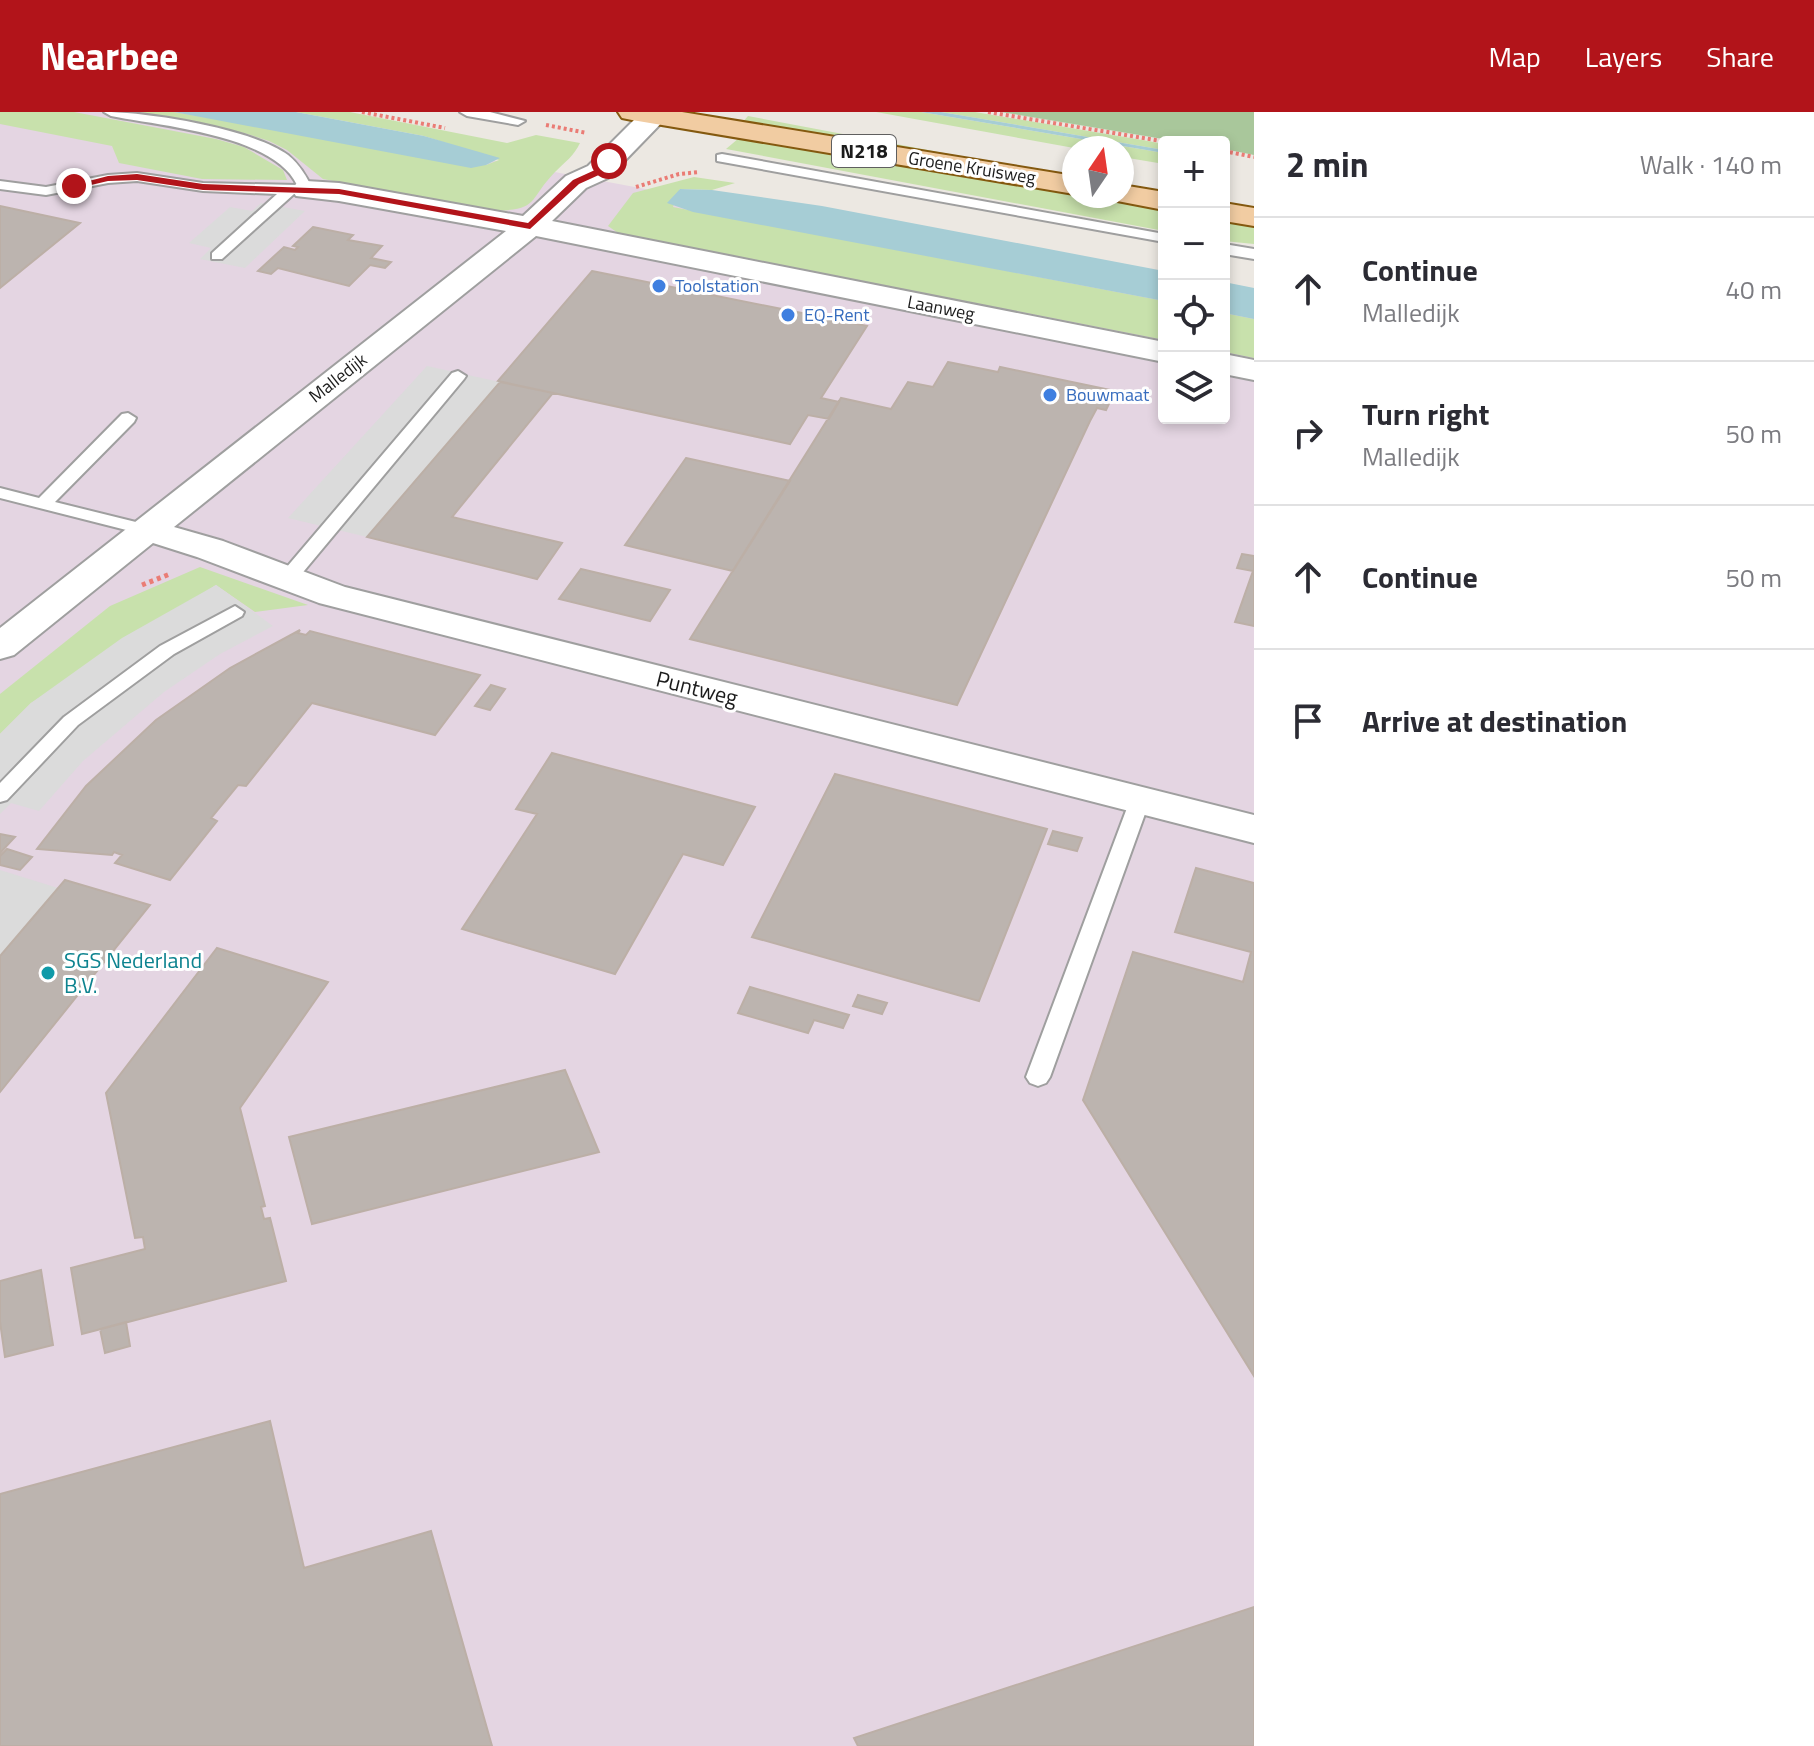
<!DOCTYPE html>
<meta charset="utf-8">
<style>
:root{--surface:#fff;--page:#f7f7f7;--text:#2b2b33;--muted:#7c7c81;--line:#e1e1e2;--accent:#b2141a}
body{margin:0;font-family:"Titillium Web",sans-serif;background:var(--page);color:var(--text)}
.controls{position:absolute;right:24px;top:24px;display:grid;overflow:hidden;border-radius:8px;box-shadow:0 4px 12px #0003}
.controls button{width:72px;height:72px;display:grid;place-items:center;padding:0;border:0;border-bottom:2px solid var(--line);background:var(--surface);color:var(--text);font:40px sans-serif}
.compass{position:absolute;left:1062px;top:24px;width:72px;height:72px;border-radius:50%;background:var(--surface);box-shadow:0 4px 12px #0003;rotate:13deg}
.stop{position:absolute;width:24px;height:24px;margin:-18px;border:6px solid #b2141a;border-radius:50%;background:#fff}
.stop.end{background:#b2141a;border-color:#fff;box-shadow:0 2px 8px #0008}
.list{margin:0;padding:0;list-style:none}
h2{display:flex;justify-content:space-between;align-items:center;height:104px;margin:0;padding:0 32px;font-size:34px}
h2 small{font-size:26px;font-weight:400;color:var(--muted)}
.list li{display:grid;grid-template-columns:52px 1fr auto;gap:24px;align-items:center;box-sizing:border-box;height:144px;padding:0 32px;border-top:2px solid var(--line)}
.list b{display:block;font-size:30px;white-space:nowrap}
.list p{margin:0;font-size:26px;white-space:nowrap;color:var(--muted)}
.list em{font-size:26px;font-style:normal;color:var(--muted)}
.icon{flex:none;width:44px;height:44px;fill:none;stroke:currentColor;stroke-width:2;stroke-linecap:round;stroke-linejoin:round}
.map{position:relative;flex:none;width:1254px;height:1634px;overflow:hidden}
header{display:flex;align-items:center;gap:48px;box-sizing:border-box;height:112px;padding:0 40px;background:var(--accent);color:#fff}
header strong{font-size:38px}
nav{display:flex;gap:44px;margin-inline-start:auto;font-size:28px}
main{display:flex}
aside{flex:1;background:var(--surface)}
.map>svg:first-child{display:block}
.industrial{fill:#e4d5e2}
.grass{fill:#c8e1ac}
.forest{fill:#a9c79b}
.parking{fill:#dbdbdb}
.water{fill:#a6cdd5}
.building{fill:#bcb4af;stroke:#bcafa6;stroke-width:2}
.lines{fill:none;stroke-linecap:round;stroke-linejoin:round}
.lane-casing{stroke:#9f9f9f;stroke-width:4}
.street-casing{stroke:#9f9f9f;stroke-width:4}
.primary-casing{stroke:#84590f;stroke-width:4}
.path-far1{stroke:#ea7c75;stroke-width:4;stroke-dasharray:3 3;stroke-linecap:butt}
.path{stroke:#ea7c75;stroke-width:5;stroke-dasharray:4 4;stroke-linecap:butt}
.lane{fill:#fff;fill-rule:evenodd}
.street{fill:#fff;fill-rule:evenodd}
.primary{fill:#f1cca2;fill-rule:evenodd}
.route{fill:#b2141a}
.shop-dot{fill:#3f7fe0;stroke:#fff;stroke-width:3}
.culture-dot{fill:#0f9aa8;stroke:#fff;stroke-width:3}
.labels{text-anchor:middle;stroke-width:6;stroke-linejoin:round;paint-order:stroke}
.far-street-label{font-size:18px;fill:#1b1b1b;stroke:#fff}
.far-shop-label{font-size:18px;fill:#366cbe;stroke:#fff;text-anchor:start}
.shield{fill:#fff;stroke:#5f5f5f;stroke-width:2}
.shield-label{font-size:20px;font-weight:bold;fill:#1b1b1b}
.street-label{font-size:22px;fill:#1b1b1b;stroke:#fff}
.culture-label{font-size:22px;fill:#0d838f;stroke:#fff;text-anchor:start}
</style>
<header>
<strong>Nearbee</strong>
<nav><a>Map</a><a>Layers</a><a>Share</a></nav>
</header>
<main>
<div class="map">
<svg width="1254" height="1634" viewBox="0 0 1254 1634">
<rect width="100%" height="100%" fill="#ece8e2"/>
<!-- industrial -->
<path class="industrial" d="M0,0H234L1164,174V306H1224V186L1254,191V1634H0Z"/>
<!-- grass -->
<path class="grass" d="M0,0H74L216,27L244,35L283,58L287,68L202,67L119,51L112,34L0,12Z
M139,0H174L486,53L499,48L424,24L296,0H350L507,31L536,23L580,31C574,44 565,50 555,60C526,90 541,98 490,99L323,67L287,38L269,29L244,21Z
M876,0H921L1164,41V52L1122,45V36H1074Z
M941,0H975L1148,29L1164,32V38Z
M748,4L1066,64L741,12Z
M739,26L1164,97V119L726,37Z
M694,65L735,71L712,78L680,77L673,95L1164,189V228L618,121L608,114L633,81Z
M1224,107L1254,113V132L1224,129Z
M1224,201L1254,207V246L1224,240Z
M200,455L308,493L255,500L216,473L31,591L0,622V582L110,494Z"/>
<!-- forest -->
<path class="forest" d="M1001,0H1254V43L1224,37V30H1181Z"/>
<!-- parking -->
<path class="parking" d="M261,91L305,99L245,156L200,147L211,136L189,131L230,95L252,99Z
M427,254L500,270L367,425L288,406Z
M216,473L273,514L220,542L164,580L83,649L39,699L11,691L0,702V622L31,591L122,526Z
M0,758L58,776L0,844Z"/>
<!-- water -->
<path class="water" d="M174,0H296L424,24L500,46L486,53L471,56Z
M921,0H941L1164,38V41Z
M680,77L712,78L822,94L1164,159V189L693,100L667,91Z
M1224,170L1254,176V207L1224,201Z"/>
<!-- building -->
<path class="building" d="M0,94L80,111L0,176Z
M313,115L353,123L348,128L382,134L371,146L391,150L385,156L370,153L349,174L278,156L271,162L258,159L284,135L295,138L298,135L293,134Z
M592,159L867,214L821,286L839,290L829,307L808,303L790,332L498,269Z
M948,250L998,260L1000,255L1115,279L1106,298L1097,296L1090,309L957,593L690,527L841,286L891,297L908,270L933,275Z
M500,270L553,281L452,405L562,431L537,467L367,425Z
M686,346L790,369L733,459L625,433Z
M1242,442L1254,444V514L1235,510L1253,459L1237,456Z
M581,457L670,478L650,509L559,487Z
M300,518L298,521L306,523L310,519L480,563L435,623L312,591L246,674L238,673L211,706L217,709L170,768L115,751L122,743L114,740L112,743L37,737L86,674L156,608L230,556Z
M491,573L505,577L490,598L475,594Z
M552,641L755,695L723,753L683,742L615,862L462,817L537,702L516,697Z
M835,662L1047,717L979,889L752,825Z
M1053,719L1082,726L1077,739L1048,732Z
M0,722L15,725L0,741Z
M7,737L32,745L20,758L0,753V744Z
M1196,756L1254,771V1264L1083,988L1133,840L1243,870L1251,840L1175,820Z
M65,768L150,793L0,980V844Z
M217,836L328,870L240,996L265,1094L261,1095L264,1107L270,1106L286,1169L82,1222L71,1156L145,1137L143,1125L135,1126L106,981Z
M750,875L849,903L843,916L814,908L808,921L738,901Z
M858,883L887,891L882,902L853,894Z
M565,958L599,1040L312,1112L289,1025Z
M41,1158L53,1233L5,1245L0,1210V1169Z
M126,1210L130,1234L105,1241L100,1217Z
M270,1309L304,1456L431,1419L492,1634H0V1382Z
M1254,1495V1634H858L854,1626Z"/>
<g class="lines">
<!-- lane casing -->
<g class="lane-casing">
<path id="lane" d="M104,0C149,0 253,17 288,43C300,53 307,65 313,78L306,82H294L222,147H212V141L277,82L203,79L137,69L108,71L46,83L0,77V69L46,75L108,63L137,61L203,71L297,73C274,23 161,14 111,4Z
M460,0H490L525,9L518,13L467,4Z
M722,42L1164,122V130L717,49V43Z
M1224,132L1254,137V147L1224,142Z
M458,259L466,264L464,267L294,471H280L278,467L280,463L452,261Z
M128,301L136,306L134,310L55,390L152,414L155,418L152,422L146,423L0,386V376L39,386L122,302Z
M235,494L244,500L242,504L174,542L78,613L7,688L0,690V671L64,605L160,534Z
M1140,681L1150,688L1050,965L1046,971L1038,974L1030,971L1026,965L1130,688Z"/>
</g>
<!-- street casing -->
<g class="street-casing">
<path id="street" d="M642,0H672L608,66L586,76L552,109L1164,230V250L536,124L174,415L223,429L345,475L1254,703V731L319,491L197,445L153,431L14,543L0,547V516L506,119L339,89L296,84L292,78L296,72L306,69L339,71L523,104L566,64L588,54Z
M1224,242L1254,248V268L1224,262Z"/>
</g>
<!-- primary casing -->
<g class="primary-casing">
<path id="primary" d="M618,0H682L1074,64V82L632,8L622,6Z
M1122,73L1164,80V98L1112,88L1109,84H1122Z
M1224,91L1254,96V114L1224,109Z"/>
</g>
<!-- path-far1 -->
<path class="path-far1" d="M362,0L445,16
M988,0L1167,30
M546,13L587,21
M1224,39L1254,45
M636,75L679,62L700,60"/>
<!-- path -->
<path class="path" d="M142,473L170,462"/>
<!-- lane -->
<use href="#lane" class="lane"/>
<!-- street -->
<use href="#street" class="street"/>
<!-- primary -->
<use href="#primary" class="primary"/>
</g>
<!-- route -->
<path class="route" d="M606,47L614,49L601,62L579,72L530,117L339,82L203,78L137,68L108,69L74,77L70,74L108,64L137,62L203,72L339,77L528,111L573,68L595,58Z"/>
<!-- markers -->
<g class="shop-dot">
<circle cx="659" cy="174" r="8"/>
<circle cx="788" cy="203" r="8"/>
<circle cx="1050" cy="283" r="8"/>
</g>
<circle class="culture-dot" cx="48" cy="861" r="8"/>
<g class="labels">
<!-- far-street labels -->
<g class="far-street-label">
<text transform="translate(972 56) rotate(9)" y="6">Groene Kruisweg</text>
<text transform="translate(941 196) rotate(11)" y="6">Laanweg</text>
<text transform="translate(338 266) rotate(-38)" y="6">Malledijk</text>
</g>
<!-- far-shop labels -->
<g class="far-shop-label">
<text x="675" y="180">Toolstation</text>
<text x="804" y="209">EQ-Rent</text>
<text x="1066" y="289">Bouwmaat</text>
</g>
<!-- shield labels -->
<rect class="shield" x="832" y="23" width="64" height="32" rx="6"/>
<g class="shield-label">
<text x="864" y="46">N218</text>
</g>
<!-- street labels -->
<g class="street-label">
<text transform="translate(697 576) rotate(14)" y="8">Puntweg</text>
</g>
<!-- culture labels -->
<g class="culture-label">
<text x="64" y="856">SGS Nederland<tspan x="64" dy="25">B.V.</tspan></text>
</g>
</g>
</svg>
<div class="controls">
<button>+</button>
<button>−</button>
<button><svg class="icon" aria-label="locate" viewBox="0 0 24 24"><circle cx="12" cy="12" r="6"/><path d="M12 2v4M12 18v4M2 12h4M18 12h4"/></svg></button>
<button><svg class="icon" aria-label="layers" viewBox="0 0 24 24"><path d="M12 4l9 5-9 5-9-5zM3 14l9 5 9-5"/></svg></button>
</div>
<svg class="compass" viewBox="-18 -18 36 36"><path d="M0-13l5 13h-10z" fill="#e53935"/><path d="M0 13l5-13h-10z" fill="#7c7c81"/></svg>
<div class="stop" style="left:609px;top:49px"></div>
<div class="stop end" style="left:74px;top:74px"></div>
</div>
<aside>
<h2>2 min<small>Walk · 140 m</small></h2>
<ul class="list">
<li><svg class="icon" aria-label="ahead" viewBox="0 0 24 24"><path d="M12 20V5M6 11l6-6 6 6"/></svg><div><b>Continue</b><p>Malledijk</p></div><em>40 m</em></li>
<li><svg class="icon" aria-label="right" viewBox="0 0 24 24"><path d="M7 20v-9h11M14 6l5 5-5 5"/></svg><div><b>Turn right</b><p>Malledijk</p></div><em>50 m</em></li>
<li><svg class="icon" aria-label="ahead" viewBox="0 0 24 24"><path d="M12 20V5M6 11l6-6 6 6"/></svg><div><b>Continue</b></div><em>50 m</em></li>
<li><svg class="icon" aria-label="arrive" viewBox="0 0 24 24"><path d="M6 21V4h12l-3 4 3 4H6"/></svg><div><b>Arrive at destination</b></div></li>
</ul>
</aside>
</main>
